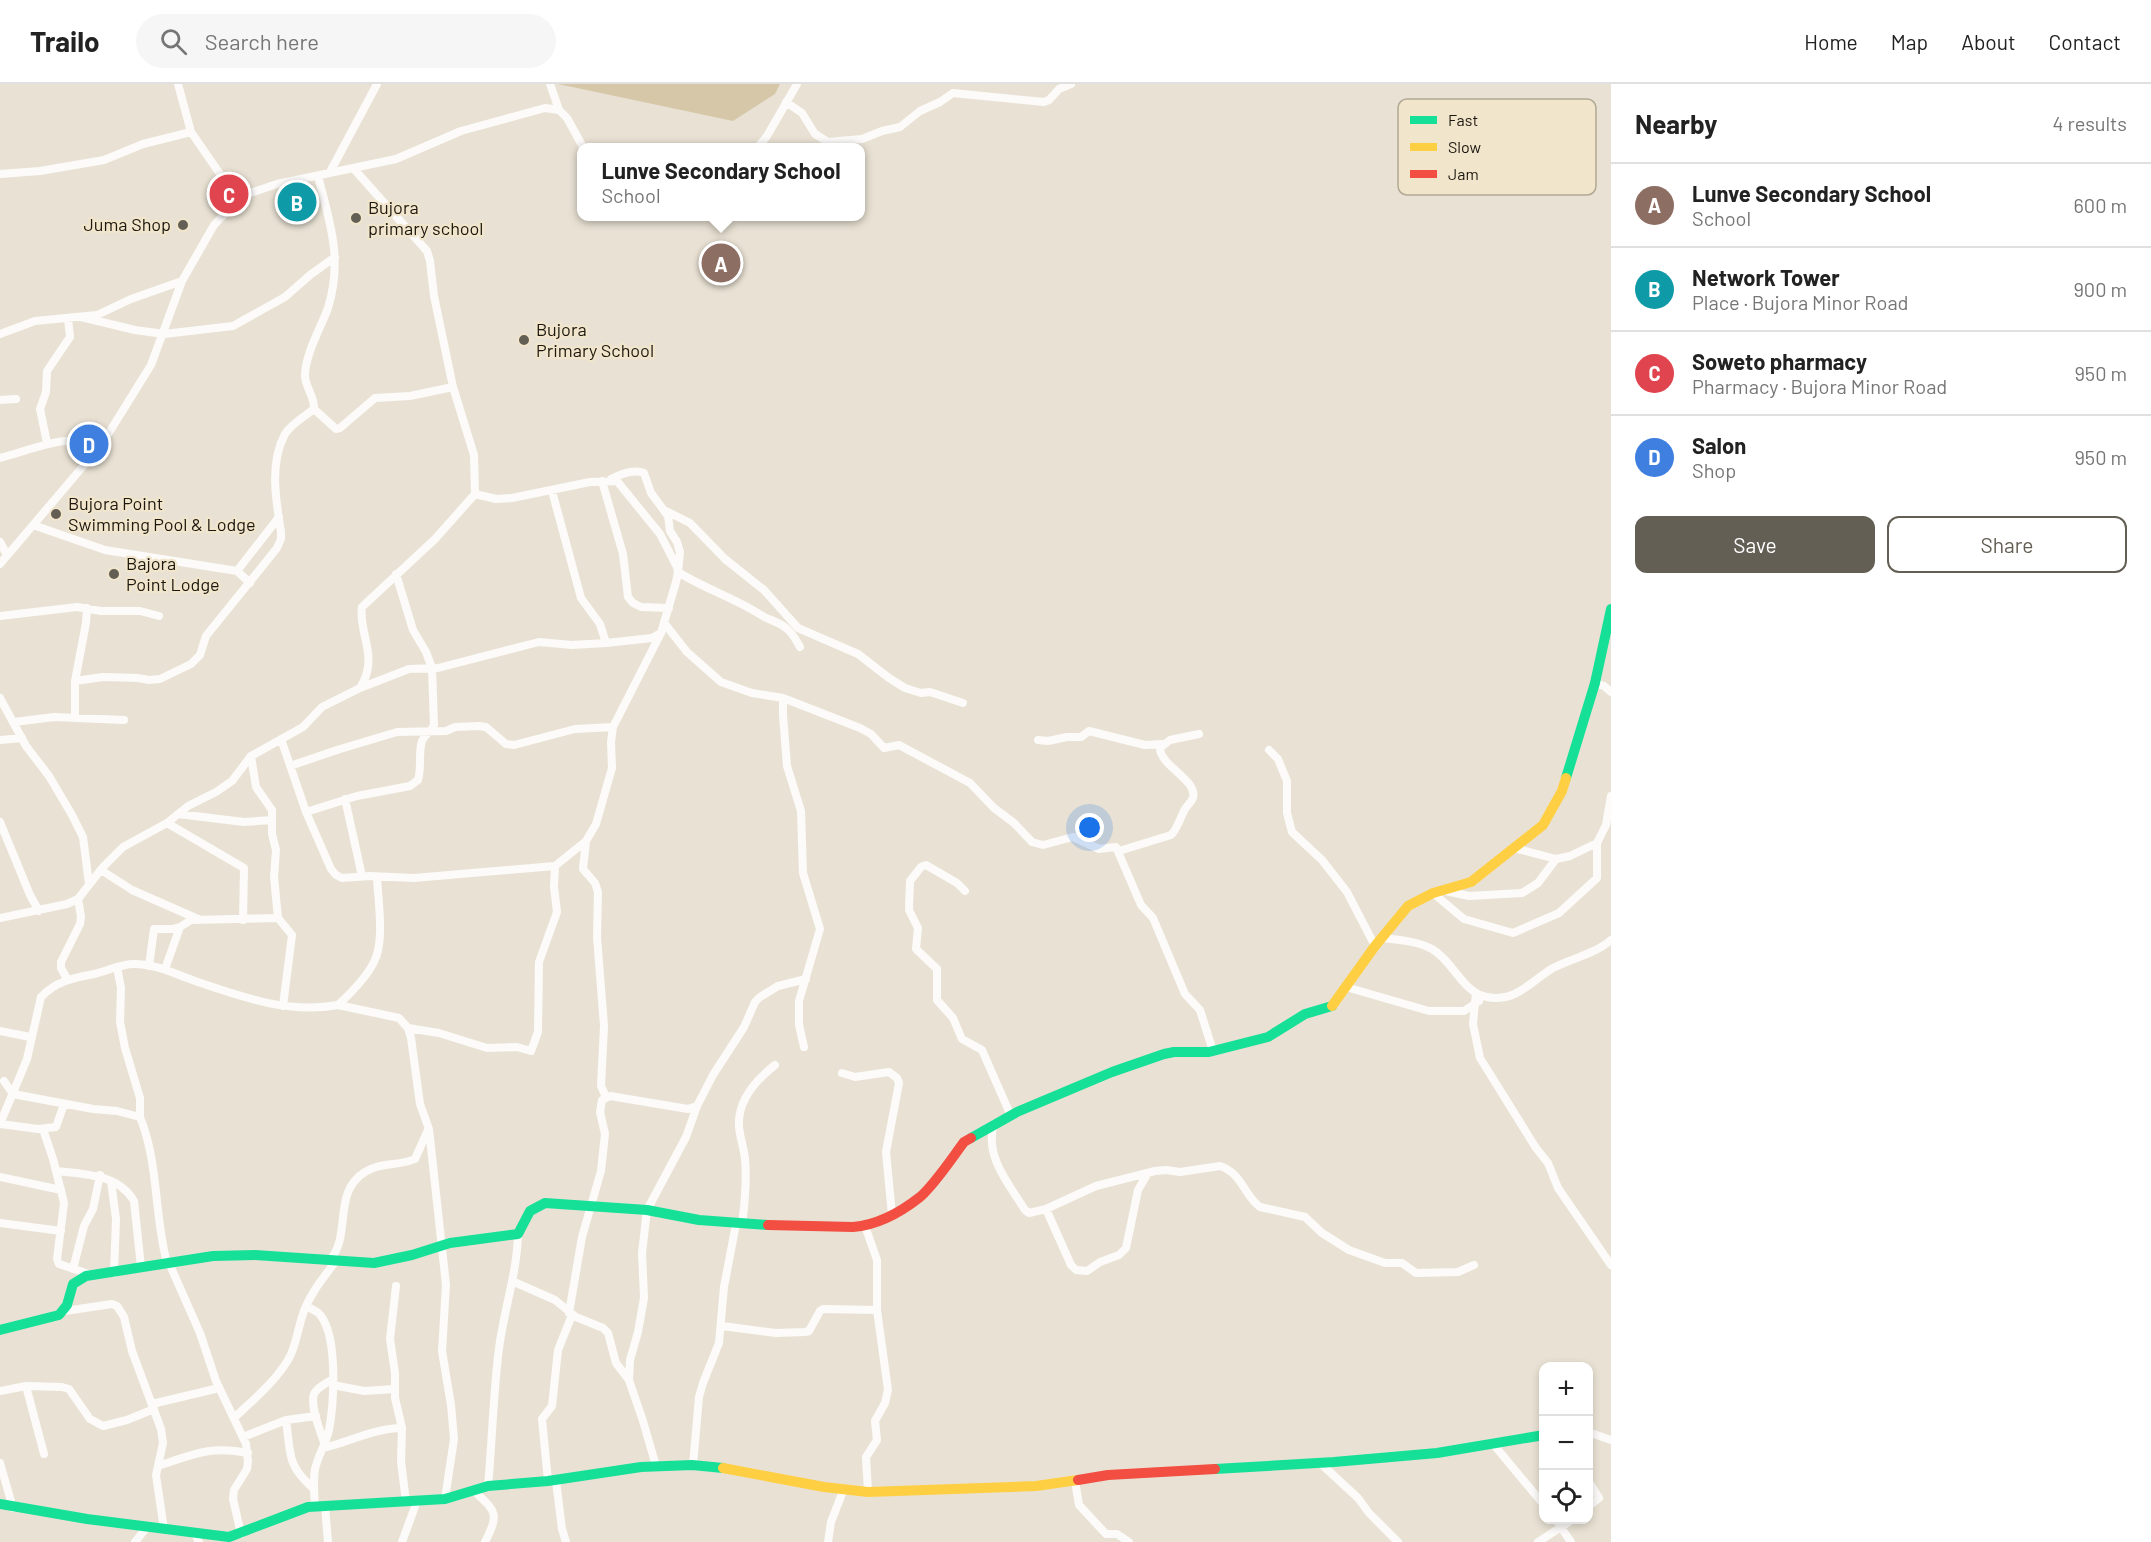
<!DOCTYPE html>
<meta charset="utf-8">
<style>
:root{--surface:#fff;--page:#f6f6f6;--text:#222;--muted:#767676;--line:#e0e0e0;--accent:#645f54}
body{margin:0;font-family:Barlow,sans-serif;background:var(--page);color:var(--text)}
.controls{position:absolute;right:18px;bottom:18px;display:grid;overflow:hidden;border-radius:12px;box-shadow:0 3px 9px #0003}
.controls button{width:54px;height:54px;display:grid;place-items:center;padding:0;border:0;border-bottom:2px solid var(--line);background:var(--surface);color:var(--text);font:30px sans-serif}
.you{position:absolute;left:1090px;top:744px;width:21px;height:21px;margin:-15px;border:4px solid #fff;border-radius:50%;background:#1a73e8;box-shadow:0 0 0 9px #1a73e833}
.badge{display:grid;place-items:center;width:39px;height:39px;border-radius:50%;background:var(--accent);color:#fff;font-size:20px;font-weight:700}
.pin{position:absolute;translate:-50% -50%;border:3px solid #fff;box-shadow:0 2px 6px #0006}
.popup{position:absolute;left:577px;top:59px;width:288px;height:78px;box-sizing:border-box;display:grid;place-content:center;border-radius:12px;background:var(--surface);filter:drop-shadow(0 2px 4px #0005);font-size:20px;white-space:nowrap;color:var(--muted)}
.popup b{font-size:22px;color:var(--text)}
.popup::after{content:'';position:absolute;left:50%;top:100%;margin-left:-12px;border:12px solid transparent;border-top-color:var(--surface)}
.list{margin:0;padding:0;list-style:none}
h2{display:flex;justify-content:space-between;align-items:center;height:78px;margin:0;padding:0 24px;font-size:26px}
h2 small{font-size:20px;font-weight:400;color:var(--muted)}
.list li{display:grid;grid-template-columns:39px 1fr auto;gap:18px;align-items:center;box-sizing:border-box;height:84px;padding:0 24px;border-top:2px solid var(--line)}
.list b{display:block;font-size:22px;white-space:nowrap}
.list p{margin:0;font-size:20px;white-space:nowrap;color:var(--muted)}
.list em{font-size:20px;font-style:normal;color:var(--muted)}
.actions{display:flex;gap:12px;padding:18px 24px}
.actions a{flex:1;padding:14px 0;border:2px solid var(--accent);border-radius:12px;text-align:center;font-size:21px;color:var(--accent)}
.actions .main{background:var(--accent);color:#fff}
.icon{flex:none;width:33px;height:33px;fill:none;stroke:currentColor;stroke-width:2;stroke-linecap:round;stroke-linejoin:round}
.map{position:relative;flex:none;width:1611px;height:1458px;overflow:hidden}
header{display:flex;align-items:center;gap:36px;box-sizing:border-box;height:84px;padding:0 30px;background:var(--surface);border-bottom:2px solid var(--line)}
header strong{font-size:28px}
nav{display:flex;gap:33px;margin-inline-start:auto;font-size:21px}
.search{width:420px;height:54px;background:var(--page);display:flex;align-items:center;gap:15px;box-sizing:border-box;padding:0 21px;border-radius:33px;color:var(--muted);font-size:22px}
main{display:flex}
aside{flex:1;background:var(--surface)}
.map>svg:first-child{display:block}
.green{fill:#d6c7a9}
.lines{fill:none;stroke-linecap:round;stroke-linejoin:round}
.street{stroke:#fcfbf9;stroke-width:8}
.fast{stroke:#16e098;stroke-width:10}
.slow{stroke:#ffcf43;stroke-width:10}
.jam{stroke:#f24e42;stroke-width:10}
.poi-dot{fill:#645f54;stroke:#f1e5cc;stroke-width:2}
.labels{text-anchor:middle;stroke-width:4.5;stroke-linejoin:round;paint-order:stroke}
.poi-label{font-size:18px;fill:#1c180f;stroke:#f1e5cc;text-anchor:start}
.key{fill:#f1e5cc;stroke:#b1a893;stroke-width:1.5}
.key-label{font-size:16px;fill:#1c180f}
</style>
<header>
<strong>Trailo</strong>
<div class="search"><svg class="icon" aria-label="search" viewBox="0 0 24 24"><circle cx="10" cy="10" r="6"/><path d="M15 15l6 6"/></svg>Search here</div>
<nav><a>Home</a><a>Map</a><a>About</a><a>Contact</a></nav>
</header>
<main>
<div class="map">
<svg width="1611" height="1458" viewBox="0 0 1611 1458">
<rect width="100%" height="100%" fill="#e9e2d4"/>
<!-- green -->
<path class="green" d="M558,0H780L775,10L733,37Z"/>
<g class="lines">
<!-- street -->
<path class="street" d="M178,0L191,48L238,116
M550,0L559,26
M786,18L802,29L815,50L828,58L862,55L882,47L900,43L920,27L940,18L953,9L1044,18L1049,16L1059,5L1071,0
M758,63L767,52L797,0
M330,88L377,0
M0,90L40,87L104,76L143,60L191,48
M318,92C330,139 343,175 328,224C321,243 306,269 305,290C304,302 315,312 314,325L336,345L340,344L375,314L410,312L453,303
M81,233L135,246L164,250L233,242L285,213L310,191L335,173
M0,250L35,237L97,231L131,215L182,197
M0,316L16,315
M47,359L40,325L46,308L47,287L70,253L68,235
M0,374C35,365 66,349 102,360
M611,395C620,390 634,385 644,389L651,409L668,432L670,447L677,458L680,468L678,488C705,505 735,514 761,531C769,536 779,538 786,544C792,548 796,556 800,563
M602,397L623,470L628,513L633,519L641,523L669,524
M552,407L581,514L600,540L606,559
M666,427L690,439L725,475L764,506L798,544L858,570L889,594L905,604L921,609L930,608L963,619
M33,441L105,466L237,487L279,433
M0,458L7,471
M0,480L102,360L151,281L182,197L214,141L238,116L250,109L277,100L396,75L461,47L545,24L559,26L567,34L583,63
M237,487L250,499
M0,532L77,523L101,527H140L159,532
M665,540L687,568L721,598L752,609L783,614L860,644L871,650L884,664L899,661L970,699L994,724L1014,739L1032,758L1043,761L1073,753L1099,765L1116,763L1141,821L1153,834L1185,910L1200,926L1213,967
M75,597L103,593L138,594L149,596L160,595L191,580L200,571L206,552L277,464L281,455V448C276,417 269,379 285,350C291,340 305,332 314,325
M1595,599L1604,602L1611,608
M360,604L409,585L438,584L539,558L572,561L606,559L652,554L661,549
M0,614L26,662L49,692L72,731L83,753L89,800
M783,614V631L787,682L801,727L803,789L820,845L799,917V941L804,963
M75,633V597L86,539L87,524
M14,638L54,633L124,636
M281,655L306,728L357,712L410,702L418,696C422,683 418,669 422,657C425,650 431,648 434,641L432,584L426,568L413,546L396,490
M0,656L22,654
M1038,656L1048,657L1067,653H1081L1089,647L1145,661L1162,660
M1269,666L1278,675L1287,697V729L1292,748L1322,776L1347,808L1375,862
M251,672L256,703L272,726V750L276,766L274,793L278,834L292,851L283,922
M290,682L337,666L397,648L446,647L455,643L479,642L486,643L506,660L514,661L575,645L613,643
M345,715L362,792
M306,728L331,785L336,791L342,794L370,792L414,794L555,782L586,757L596,740L612,684L611,658L613,643L661,549L676,498L678,488L677,483L660,450L617,397L590,398L512,414L496,415L475,410
M178,730L244,738L272,736
M0,738L30,811L39,827
M167,739L244,784L243,836
M586,757L583,785L595,799L598,808L597,853L604,942L601,1002L606,1013
M1514,764L1556,775L1570,772L1597,759L1606,741L1611,712
M1119,767L1171,751C1178,744 1180,734 1185,725C1187,722 1191,718 1193,714C1198,696 1160,682 1160,664L1170,656L1199,650
M101,786L132,806L198,835
M377,793C378,817 385,857 374,878C366,894 351,909 338,921L399,934L408,944L411,954L420,1020L429,1045L446,1201L442,1267L451,1321L454,1355L445,1415
M965,807L957,799L926,781L921,783L910,797L909,826L918,844L916,865L937,885V916L953,934L962,955L982,966L1011,1032
M1446,807L1469,812L1522,809L1538,799L1556,775
M1433,809L1464,835L1513,849L1559,829L1597,794V759
M0,834L67,820L78,815L103,783L123,763L167,739L188,722L216,708L232,697L251,672L303,643L322,623L360,604C380,573 358,550 362,523L435,455L475,410L474,371L453,303L434,212L430,177L427,167L354,85
M1382,854C1399,856 1417,857 1432,865C1459,881 1464,921 1505,913C1520,911 1539,892 1553,884C1570,875 1597,869 1611,856
M149,882L154,845H173L180,843
M117,883L121,904L120,938L125,964L140,1014V1033
M165,885L180,843L191,836L278,834
M67,895L61,884V878L80,840L81,833L78,815
M1346,903L1429,927H1464L1479,917
M1476,909L1473,940L1480,974L1536,1064L1548,1079L1558,1104L1611,1181
M408,944L439,949L487,964L517,963L531,967L538,948L539,878L557,828L554,803L555,782
M0,947L30,953
M842,989L855,993L889,988L897,994L899,999L886,1068L892,1131
M4,997L13,1010L93,1025L117,1027L140,1033C159,1080 154,1131 167,1179
M0,1040L27,975L41,913C56,897 73,894 94,890C107,887 121,880 134,880C156,880 175,890 195,897C242,913 288,930 338,921
M0,1040L38,1045L56,1043L64,1020
M994,1040C984,1072 1009,1100 1025,1126L1029,1129L1046,1125L1096,1102L1155,1087L1166,1086L1180,1088L1220,1082C1242,1089 1245,1113 1260,1123L1305,1133L1322,1149L1349,1166L1385,1179H1402L1416,1189L1458,1188L1474,1181
M43,1045L53,1075L64,1119L57,1175L59,1180L92,1191
M57,1087C85,1090 118,1090 134,1117L141,1183
M0,1093L61,1106
M111,1097L116,1135L114,1189
M1046,1125L1071,1181L1076,1186L1087,1187L1100,1178L1119,1171L1126,1164L1138,1106L1148,1089
M0,1139L61,1147
M742,1140C745,1118 747,1097 745,1075C744,1064 740,1054 739,1043C737,1017 756,996 775,981
M865,1142L877,1176V1226L888,1306L885,1319L875,1337L877,1356L866,1373L868,1408
M330,1176C352,1151 332,1108 365,1088C380,1078 400,1082 415,1075L428,1046
M169,1179L200,1249L216,1297L246,1360L248,1377L247,1385L234,1406L233,1415L241,1450
M73,1185L84,1142L93,1125L100,1091
M512,1197L555,1216L576,1233L603,1244L608,1249L616,1279L629,1296L632,1305L643,1337L656,1382
M396,1202L390,1255L395,1289V1314L402,1344L401,1377L406,1418
M306,1222C311,1225 318,1227 321,1232C338,1255 334,1319 329,1346C326,1359 318,1372 315,1385C313,1397 314,1410 315,1422
M65,1227L112,1220L117,1222L124,1233L132,1267L161,1345L163,1359L156,1391L164,1445
M569,1229L582,1153L601,1087L605,1050L600,1028L602,1016L610,1012L688,1025L697,1022
M722,1242L776,1249L805,1248L809,1247L820,1227L823,1225L877,1226
M629,1296L630,1276L638,1248L644,1214L642,1169L647,1126L686,1053L697,1022L713,991L744,943L755,918L760,913L778,902L806,895
M333,1301L364,1307L394,1305
M26,1302L44,1370
M0,1307L26,1302L62,1303L69,1305L90,1335L103,1342L127,1336L154,1325
M152,1320L219,1304
M234,1334C253,1316 274,1299 288,1276C296,1263 297,1248 302,1233C308,1212 323,1194 336,1177
M286,1336C291,1370 286,1381 314,1405
M1588,1348L1611,1356
M243,1353L286,1336L316,1332
M324,1358C320,1347 310,1322 314,1310C317,1303 327,1299 333,1295
M1494,1361L1544,1421
M323,1364C349,1358 375,1344 402,1344
M1319,1378L1358,1414L1369,1429L1398,1458
M0,1379L13,1424
M693,1381L699,1313L703,1299L719,1259L724,1203L736,1140
M158,1382C192,1371 211,1361 248,1369
M1588,1396L1599,1414L1588,1423
M548,1397L542,1335L552,1322L558,1266L572,1231
M556,1397L562,1445L566,1458
M1075,1397L1079,1421L1106,1450H1117L1129,1458
M488,1402C492,1359 493,1316 498,1273C502,1231 517,1192 518,1150
M474,1407C497,1428 499,1430 485,1458
M325,1422L328,1458
M1556,1436L1571,1458
M195,1450L199,1458
M135,1458L147,1443
M402,1458L417,1417
M828,1458L831,1438L843,1407
M1538,1458L1572,1436"/>
<!-- fast -->
<path class="fast" d="M1566,694L1595,599L1611,525
M971,1054L1017,1028L1112,988L1164,970L1174,968H1209L1268,953L1305,930L1332,922
M0,1246L59,1231L67,1221L73,1200L86,1192L213,1172L255,1171L374,1179L412,1171L450,1159L518,1150L530,1127L545,1119L647,1126L699,1136L768,1141
M1215,1385L1334,1378L1437,1369L1544,1351
M0,1420L87,1435L229,1453L308,1423L445,1415L488,1402L548,1397L641,1383L692,1381L723,1384"/>
<!-- slow -->
<path class="slow" d="M1332,922L1375,862L1408,822L1433,809L1471,798L1543,741L1562,707L1566,694
M723,1384L824,1403L868,1408L1036,1402L1078,1396"/>
<!-- jam -->
<path class="jam" d="M768,1141L853,1143C878,1141 901,1128 920,1113C935,1100 952,1074 964,1058L971,1054
M1078,1396L1108,1391L1215,1385"/>
</g>
<!-- markers -->
<g class="poi-dot">
<circle cx="356" cy="134" r="6"/>
<circle cx="183" cy="141" r="6"/>
<circle cx="524" cy="256" r="6"/>
<circle cx="56" cy="430" r="6"/>
<circle cx="114" cy="490" r="6"/>
</g>
<g class="labels">
<!-- poi labels -->
<g class="poi-label">
<text x="368" y="130">Bujora<tspan x="368" dy="21">primary school</tspan></text>
<text x="171" y="147" text-anchor="end">Juma Shop</text>
<text x="536" y="252">Bujora<tspan x="536" dy="21">Primary School</tspan></text>
<text x="68" y="426">Bujora Point<tspan x="68" dy="21">Swimming Pool &amp; Lodge</tspan></text>
<text x="126" y="486">Bajora<tspan x="126" dy="21">Point Lodge</tspan></text>
</g>
</g>
<!-- legend -->
<rect x="1398" y="15" width="198" height="96" rx="9" class="key"/>
<rect x="1410" y="32" width="27" height="8" fill="#16e098"/>
<rect x="1410" y="59" width="27" height="8" fill="#ffcf43"/>
<rect x="1410" y="86" width="27" height="8" fill="#f24e42"/>
<g class="key-label">
<text x="1448" y="42">Fast</text>
<text x="1448" y="69">Slow</text>
<text x="1448" y="96">Jam</text>
</g>
</svg>
<div class="controls">
<button>+</button>
<button>−</button>
<button><svg class="icon" aria-label="locate" viewBox="0 0 24 24"><circle cx="12" cy="12" r="6"/><path d="M12 2v4M12 18v4M2 12h4M18 12h4"/></svg></button>
</div>
<div class="you"></div>
<div class="pin badge" style="left:721px;top:179px;background:#8d6e63">A</div>
<div class="popup"><b>Lunve Secondary School</b>School</div>
<div class="pin badge" style="left:297px;top:118px;background:#0f9aa8">B</div>
<div class="pin badge" style="left:229px;top:110px;background:#e0444e">C</div>
<div class="pin badge" style="left:89px;top:360px;background:#3f7fe0">D</div>
</div>
<aside>
<h2>Nearby<small>4 results</small></h2>
<ul class="list">
<li><span class="badge" style="background:#8d6e63">A</span><div><b>Lunve Secondary School</b><p>School</p></div><em>600 m</em></li>
<li><span class="badge" style="background:#0f9aa8">B</span><div><b>Network Tower</b><p>Place · Bujora Minor Road</p></div><em>900 m</em></li>
<li><span class="badge" style="background:#e0444e">C</span><div><b>Soweto pharmacy</b><p>Pharmacy · Bujora Minor Road</p></div><em>950 m</em></li>
<li><span class="badge" style="background:#3f7fe0">D</span><div><b>Salon</b><p>Shop</p></div><em>950 m</em></li>
</ul>
<div class="actions"><a class="main">Save</a><a>Share</a></div>
</aside>
</main>
